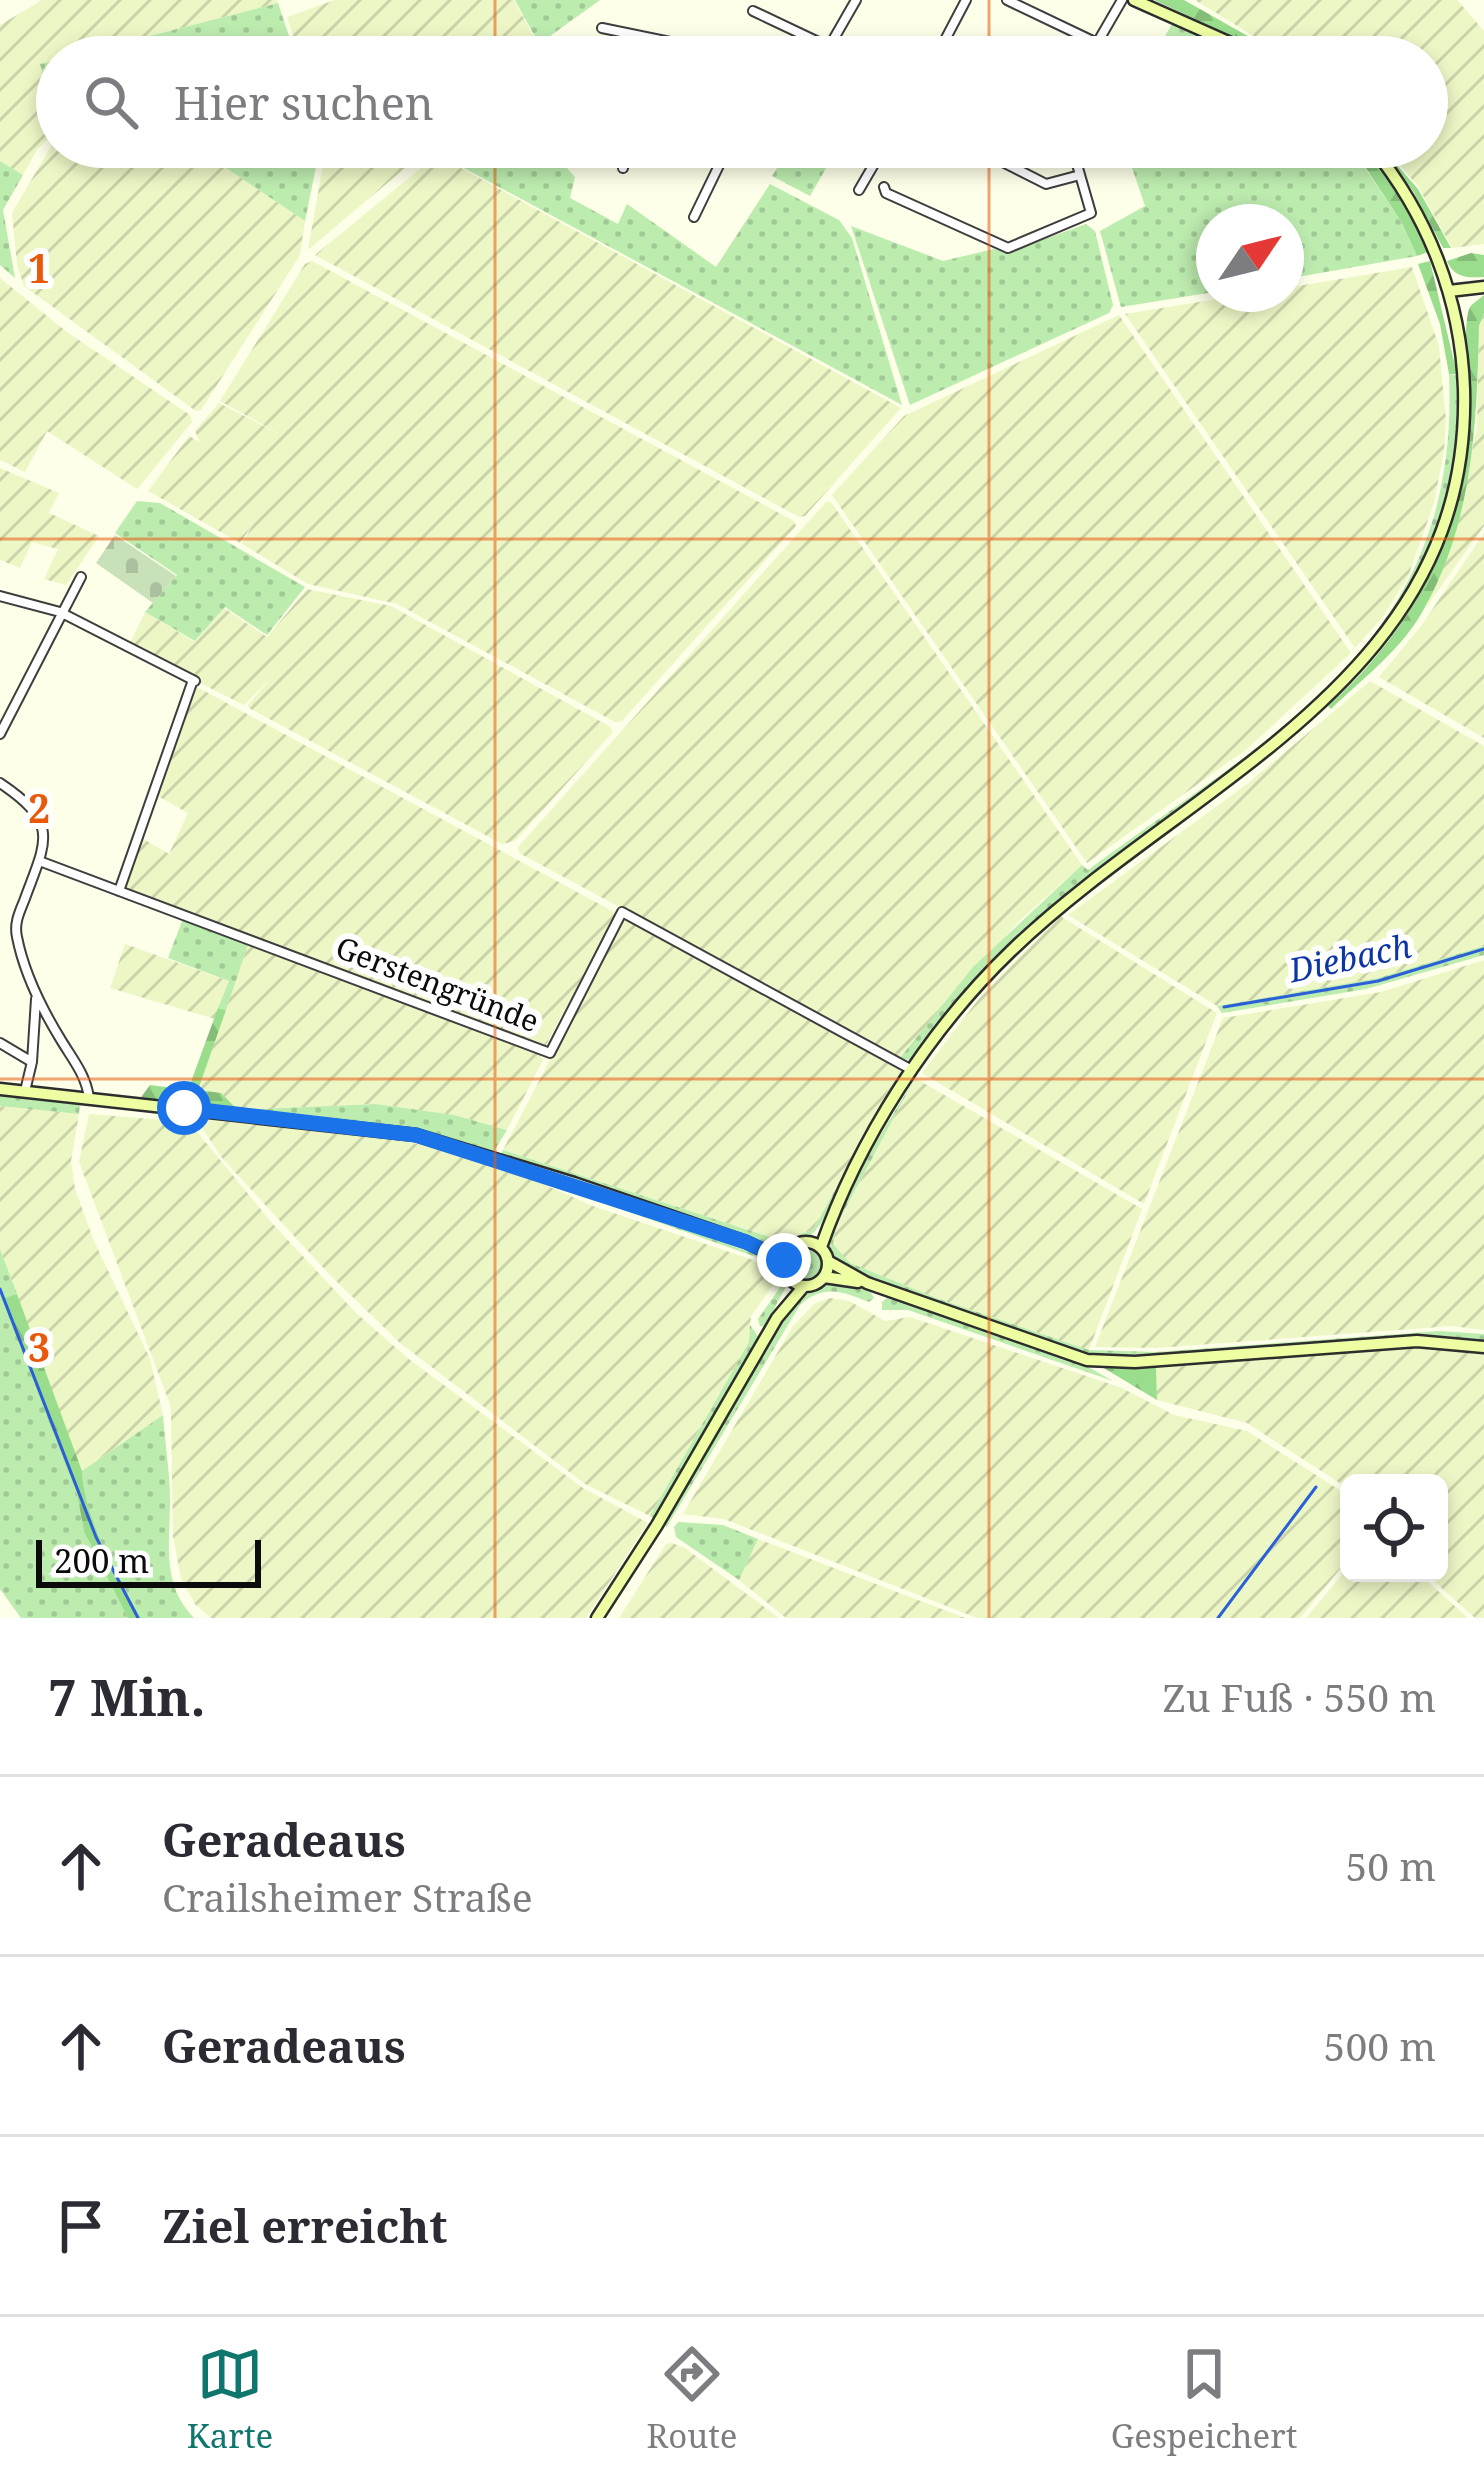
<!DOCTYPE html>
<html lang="de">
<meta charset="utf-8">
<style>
:root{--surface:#fff;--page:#f7f7f7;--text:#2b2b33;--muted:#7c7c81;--line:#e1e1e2;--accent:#0f766e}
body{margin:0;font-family:"Noto Serif",serif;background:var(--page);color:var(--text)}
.controls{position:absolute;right:36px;bottom:36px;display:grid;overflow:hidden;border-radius:18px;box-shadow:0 6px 18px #0003}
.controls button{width:108px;height:108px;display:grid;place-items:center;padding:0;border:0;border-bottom:3px solid var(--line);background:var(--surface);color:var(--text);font:60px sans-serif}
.compass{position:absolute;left:1196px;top:204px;width:108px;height:108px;border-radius:50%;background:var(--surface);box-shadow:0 6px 18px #0003;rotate:55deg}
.scale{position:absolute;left:36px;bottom:30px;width:225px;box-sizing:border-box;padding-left:12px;border:6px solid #0b0b0b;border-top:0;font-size:33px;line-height:42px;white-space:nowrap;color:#0b0b0b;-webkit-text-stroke:9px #fff;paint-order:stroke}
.stop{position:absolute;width:36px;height:36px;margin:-27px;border:9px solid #1a73e8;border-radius:50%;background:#fff}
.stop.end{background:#1a73e8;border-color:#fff;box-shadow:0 3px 12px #0008}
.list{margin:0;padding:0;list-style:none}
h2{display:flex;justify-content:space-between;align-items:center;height:156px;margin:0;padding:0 48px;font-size:51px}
h2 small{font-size:39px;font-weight:400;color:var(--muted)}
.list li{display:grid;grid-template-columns:78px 1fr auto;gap:36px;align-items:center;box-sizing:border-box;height:180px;padding:0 48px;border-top:3px solid var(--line)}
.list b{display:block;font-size:45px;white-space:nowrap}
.list p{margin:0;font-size:39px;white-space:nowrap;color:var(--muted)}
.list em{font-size:39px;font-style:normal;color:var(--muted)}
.icon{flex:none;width:66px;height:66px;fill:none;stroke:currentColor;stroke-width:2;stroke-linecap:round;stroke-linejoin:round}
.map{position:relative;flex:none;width:1484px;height:1618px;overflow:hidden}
.search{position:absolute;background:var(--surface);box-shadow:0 6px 18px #0003;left:36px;right:36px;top:36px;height:132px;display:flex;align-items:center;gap:30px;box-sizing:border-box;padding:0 42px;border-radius:66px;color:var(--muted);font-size:45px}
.sheet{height:696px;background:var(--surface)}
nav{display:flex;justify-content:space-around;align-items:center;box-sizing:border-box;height:168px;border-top:3px solid var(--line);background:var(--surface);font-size:33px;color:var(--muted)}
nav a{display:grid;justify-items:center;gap:6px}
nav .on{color:var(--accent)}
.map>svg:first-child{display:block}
.farmland{fill:url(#farmland-furrows)}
.green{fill:url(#green-dots)}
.forest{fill:url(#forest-firs)}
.cemetery{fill:url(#cemetery-stones)}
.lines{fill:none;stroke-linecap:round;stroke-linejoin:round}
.stream{stroke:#2a5fd7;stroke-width:3}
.street-casing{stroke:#3e3e3e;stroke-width:12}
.secondary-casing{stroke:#2d2d2d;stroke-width:15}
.street{stroke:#fff;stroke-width:8}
.secondary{stroke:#eeffa3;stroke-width:10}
.route{stroke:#1a73e8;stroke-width:15}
.grid{fill:none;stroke:#e8590c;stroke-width:3;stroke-opacity:0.55}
.labels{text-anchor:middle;stroke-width:12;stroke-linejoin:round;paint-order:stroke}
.street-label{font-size:30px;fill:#0b0b0b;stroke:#fff}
.water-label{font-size:33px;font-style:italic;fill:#0c35a5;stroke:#fff}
.grid-label{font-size:39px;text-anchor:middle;font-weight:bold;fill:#e8590c;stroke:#fff;stroke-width:12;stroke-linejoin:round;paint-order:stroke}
</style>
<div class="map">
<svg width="1484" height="1618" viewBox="0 0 1484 1618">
<defs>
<pattern id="farmland-furrows" width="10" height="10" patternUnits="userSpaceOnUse" patternTransform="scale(3)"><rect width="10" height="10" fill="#edf7c6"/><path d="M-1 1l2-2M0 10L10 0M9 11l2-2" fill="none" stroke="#cad2a9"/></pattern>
<pattern id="green-dots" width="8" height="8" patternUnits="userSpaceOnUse" patternTransform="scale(3)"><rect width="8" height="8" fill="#bdecaf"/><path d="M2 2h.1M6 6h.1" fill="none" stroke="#a1c995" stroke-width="1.8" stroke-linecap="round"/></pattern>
<pattern id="forest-firs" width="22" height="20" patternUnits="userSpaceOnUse" patternTransform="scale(3)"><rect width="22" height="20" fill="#9ade8d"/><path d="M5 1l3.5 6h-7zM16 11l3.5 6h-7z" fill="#83bd78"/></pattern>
<pattern id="cemetery-stones" width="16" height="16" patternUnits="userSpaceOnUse" patternTransform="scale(3)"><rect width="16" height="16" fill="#c8e1b9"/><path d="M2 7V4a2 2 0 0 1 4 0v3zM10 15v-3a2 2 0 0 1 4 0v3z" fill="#aac09e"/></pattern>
</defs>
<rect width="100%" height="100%" fill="#fdffe8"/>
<!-- farmland -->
<path class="farmland" d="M42,0H277L278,3L41,64L57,131L38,148L23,175L0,161V25Z
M335,0H514L543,54L539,57H300L287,17Z
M1195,0H1457L1484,31V244L1452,248L1419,188L1386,147H1427V57H1288Z
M57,136V147H195L305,221L300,255L201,410L196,411L24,286L17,265L12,213Z
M326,147H430L308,250Z
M437,155L901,408L805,516L799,517L315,255Z
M312,261L794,521L796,526L622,721L615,722L397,604L308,584L242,544L253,524L240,543L148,491L189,436L200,442L195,431L219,403L285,437L220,401L305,264Z
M1412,267L1439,346L1446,420L1444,451L1434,503L1408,577L1382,618L1355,648L1125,314L1248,294H1286V288Z
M0,278L67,332L190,415L192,422L137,489L47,431L25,472L0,460Z
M1484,313V526L1425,609L1450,547L1477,428L1479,326Z
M1119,315L1351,653L1247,749L1087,863L832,495L904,416Z
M0,468L59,493L49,513L99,536L66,585L44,579L58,549L32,542L20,568L0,560Z
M826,502H831L1082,865L1018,922L900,1058L519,853L518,847Z
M1484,533V738L1379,677L1421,626Z
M307,589L391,606L609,726L613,732L515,841L502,844L249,708L248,705L272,677L244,705L128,647L145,612L195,642L224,608L267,637Z
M1370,681L1484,746V946L1378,978L1217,1006L1068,915L1247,784Z
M197,687L616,913L545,1047L122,890L140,837L169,854L188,813L156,795Z
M1060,916L1217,1013L1144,1204L922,1073L981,996Z
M626,919L898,1066L900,1072L813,1230L782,1241L503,1150L623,920Z
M249,942L540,1055L543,1060L507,1130L454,1115L376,1104L238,1110L221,1093L197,1091Z
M125,944L229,981L215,1019L110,988Z
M1484,960V1330L1452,1326L1156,1348L1095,1347L1223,1018L1381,992Z
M915,1078L1142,1209L1089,1350L939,1299L850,1263L837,1254L832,1244L836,1226Z
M0,1106L79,1114L71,1161L75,1189L94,1241L150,1359L163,1415L82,1471L0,1249Z
M89,1114L189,1122L272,1223L356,1313L410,1360L583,1488L648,1523L586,1618H211L195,1604L181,1579L173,1536L171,1407L79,1162Z
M195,1117L408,1142L440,1149L504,1167L593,1206L753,1260L764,1268L773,1285L751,1316L749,1342L650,1516L585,1484L400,1343L330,1275L222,1158Z
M829,1298L849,1301L885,1321L910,1317L1122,1388L1174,1415L1247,1431L1349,1496V1558L1300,1618H977L724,1519L683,1514L793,1326L814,1304Z
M1417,1348L1484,1354V1618H1475L1425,1573H1439V1483H1349V1489L1247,1423L1157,1400L1156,1367Z
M758,1539L965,1618H786L739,1580Z
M672,1543L685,1548L779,1618H619L666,1544Z
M1349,1566V1573H1418L1468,1618H1306Z"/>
<!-- green -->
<path class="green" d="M515,0H600L539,44Z
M278,3L296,57H68Z
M1172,24L1254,57H1153Z
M57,60V125L40,64Z
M195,147H320L305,221Z
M447,147H548L575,177L570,198L618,224L627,204L716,267L770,184L839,220L852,238L902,405L438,154Z
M790,147H802L829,163L810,196L772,176Z
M1125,147H1351L1402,223L1417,256L1286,279V222H1214V292L1121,307L1100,231L1145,206Z
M0,161L23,175L3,210L15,278L0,265Z
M1086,224L1095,231L1113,305L1109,313L910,405L851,226L943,261L994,249L1006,253Z
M1449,374L1458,375C1475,649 1227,762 1048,912C996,954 957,1009 915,1061L900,1058L973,967L1082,865L1088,870C1276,730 1461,643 1449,374Z
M137,501L160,503L305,587L267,635L225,607L195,641L145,612L177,575L115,533Z
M184,916L249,942L226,1010L218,1008L229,981L168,958Z
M1484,946V955L1366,989L1222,1013L1217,1006L1378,978Z
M900,1072L903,1076C888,1103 829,1221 812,1234C794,1246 778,1247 758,1240L501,1154L503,1150L782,1241L813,1230Z
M915,1078L836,1226L833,1244L850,1263L939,1299L1089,1350L1156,1352L1439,1331L1484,1334V1342L1444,1336L1151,1357L1075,1352L865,1278L833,1261L828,1236L873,1147Z
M0,1095L80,1103L79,1114L0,1106Z
M376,1104L454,1115L507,1130L494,1151L417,1129L238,1110Z
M569,1186L777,1262L786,1286L765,1327L760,1326L758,1319L779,1289V1278L765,1260L570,1191Z
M789 1264a18 18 0 1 1 36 0a18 18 0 1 1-36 0Z
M0,1249L17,1294L3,1300L77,1494L84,1532L128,1618H21L0,1589Z
M830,1279L870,1291L874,1298L869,1302C842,1291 823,1284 800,1305L666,1528L665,1524L787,1310L802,1291Z
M888,1297L1081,1363L1113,1381L908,1310H882V1302Z
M750,1325L759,1338L758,1346L656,1519L650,1516L749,1342Z
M163,1415C165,1444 170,1473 170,1501C170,1544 161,1584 194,1618H141C117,1574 85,1522 82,1471Z
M678,1522L723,1525L758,1539L739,1580L676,1537L674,1527Z"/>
<!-- forest -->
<path class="forest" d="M1154,0H1184L1285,57H1276Z
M1352,147H1365C1393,178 1411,215 1428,252L1417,256L1402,223Z
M1381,147L1418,189L1451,248H1443L1413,191Z
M1471,253L1484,255V277C1468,278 1454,278 1447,261Z
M1430,261L1457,374H1449L1440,324L1418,264Z
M1484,295V313L1479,326C1477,423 1473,520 1425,607C1403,649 1364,677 1331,709L1328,706C1409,634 1463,537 1469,426C1470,400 1461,325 1470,307C1472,304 1481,298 1484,295Z
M218,1008L226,1010L198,1090L221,1093L238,1110L139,1100L150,1085L188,1090Z
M17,1294L82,1471C85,1521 117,1575 141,1618H128L84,1532L77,1494L2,1299Z
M1102,1367H1156L1157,1400Z"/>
<!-- cemetery -->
<path class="cemetery" d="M115,535L176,576L153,603L96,563Z"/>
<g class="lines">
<!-- stream -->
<path class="stream" d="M1224,1007L1378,981L1484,949
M0,1289L96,1537L138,1618
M1218,1618L1316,1487"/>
<!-- street casing -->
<g class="street-casing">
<path id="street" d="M1007,0L1097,43
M753,11L829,47
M602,28L743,57
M639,57V37
M813,57L829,47L856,0
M936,57L966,0
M1089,57L1122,0
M973,147L1046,184L1080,175
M623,168L628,147
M884,187L886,193L1008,248L1091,213L1072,147
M859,190L884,147
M694,217L726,151L718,147
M0,596L60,612L195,681
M0,734L81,577
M0,783C61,824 46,841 24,901C19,913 14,924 17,937C24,973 42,1009 61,1040C73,1060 86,1075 89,1098
M42,862L550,1053L622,912L912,1070
M119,891L193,680
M0,1043L32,1062L36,999
M25,1091L32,1062"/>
</g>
<!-- secondary casing -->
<g class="secondary-casing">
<path id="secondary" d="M1134,0L1262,57
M1449,291L1484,287
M0,1089L416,1135L574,1183L746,1242L784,1260
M784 1264a22 22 0 1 1 44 0a22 22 0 1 1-44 0Z
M821,1247C859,1139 928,1031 1011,951C1188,780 1472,681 1464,389C1461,299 1428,216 1372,147
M828,1261L867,1283L1087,1360L1135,1362L1417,1341L1484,1347
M824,1277L858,1282
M597,1618L657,1525L777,1318L804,1286"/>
</g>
<!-- street -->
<use href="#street" class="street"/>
<!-- secondary -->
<use href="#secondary" class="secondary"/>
</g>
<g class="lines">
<!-- route -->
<path class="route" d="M184,1108L416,1135L746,1242L784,1260"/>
</g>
<!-- grid -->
<path class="grid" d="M495,0V57M989,0V57M495,147V1618M989,147V1618M0,539H1484M0,1079H1484"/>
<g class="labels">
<!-- street labels -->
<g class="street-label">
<text transform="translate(437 985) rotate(21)" y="10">Gerstengründe</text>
</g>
<!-- water labels -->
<g class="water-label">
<text transform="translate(1350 958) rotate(-12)" y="12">Diebach</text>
</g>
</g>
<g class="grid-label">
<text x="39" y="283">1</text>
<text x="39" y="823">2</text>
<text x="39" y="1362">3</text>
</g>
</svg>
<div class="controls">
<button><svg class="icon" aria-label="locate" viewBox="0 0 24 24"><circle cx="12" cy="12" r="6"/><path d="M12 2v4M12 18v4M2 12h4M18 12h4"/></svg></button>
</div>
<svg class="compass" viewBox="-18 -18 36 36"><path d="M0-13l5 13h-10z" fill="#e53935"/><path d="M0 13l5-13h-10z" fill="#7c7c81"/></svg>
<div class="scale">200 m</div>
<div class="stop" style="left:184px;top:1108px"></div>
<div class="stop end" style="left:784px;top:1260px"></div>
<div class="search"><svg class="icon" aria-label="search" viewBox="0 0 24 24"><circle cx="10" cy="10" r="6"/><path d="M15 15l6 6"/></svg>Hier suchen</div>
</div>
<section class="sheet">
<h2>7 Min.<small>Zu Fuß · 550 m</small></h2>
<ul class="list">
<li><svg class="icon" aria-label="ahead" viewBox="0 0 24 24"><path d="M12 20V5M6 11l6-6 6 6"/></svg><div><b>Geradeaus</b><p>Crailsheimer Straße</p></div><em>50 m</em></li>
<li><svg class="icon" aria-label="ahead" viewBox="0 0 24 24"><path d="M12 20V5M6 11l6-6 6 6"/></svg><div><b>Geradeaus</b></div><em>500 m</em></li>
<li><svg class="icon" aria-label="arrive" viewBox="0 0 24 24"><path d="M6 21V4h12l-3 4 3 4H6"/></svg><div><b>Ziel erreicht</b></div></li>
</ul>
</section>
<nav>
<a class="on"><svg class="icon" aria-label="map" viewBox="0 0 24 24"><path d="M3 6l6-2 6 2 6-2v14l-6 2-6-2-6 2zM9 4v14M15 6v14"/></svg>Karte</a>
<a><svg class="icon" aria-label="directions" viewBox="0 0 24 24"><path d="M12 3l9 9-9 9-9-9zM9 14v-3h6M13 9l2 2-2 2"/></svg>Route</a>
<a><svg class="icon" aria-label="saved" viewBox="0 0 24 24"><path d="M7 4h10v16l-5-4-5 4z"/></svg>Gespeichert</a>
</nav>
